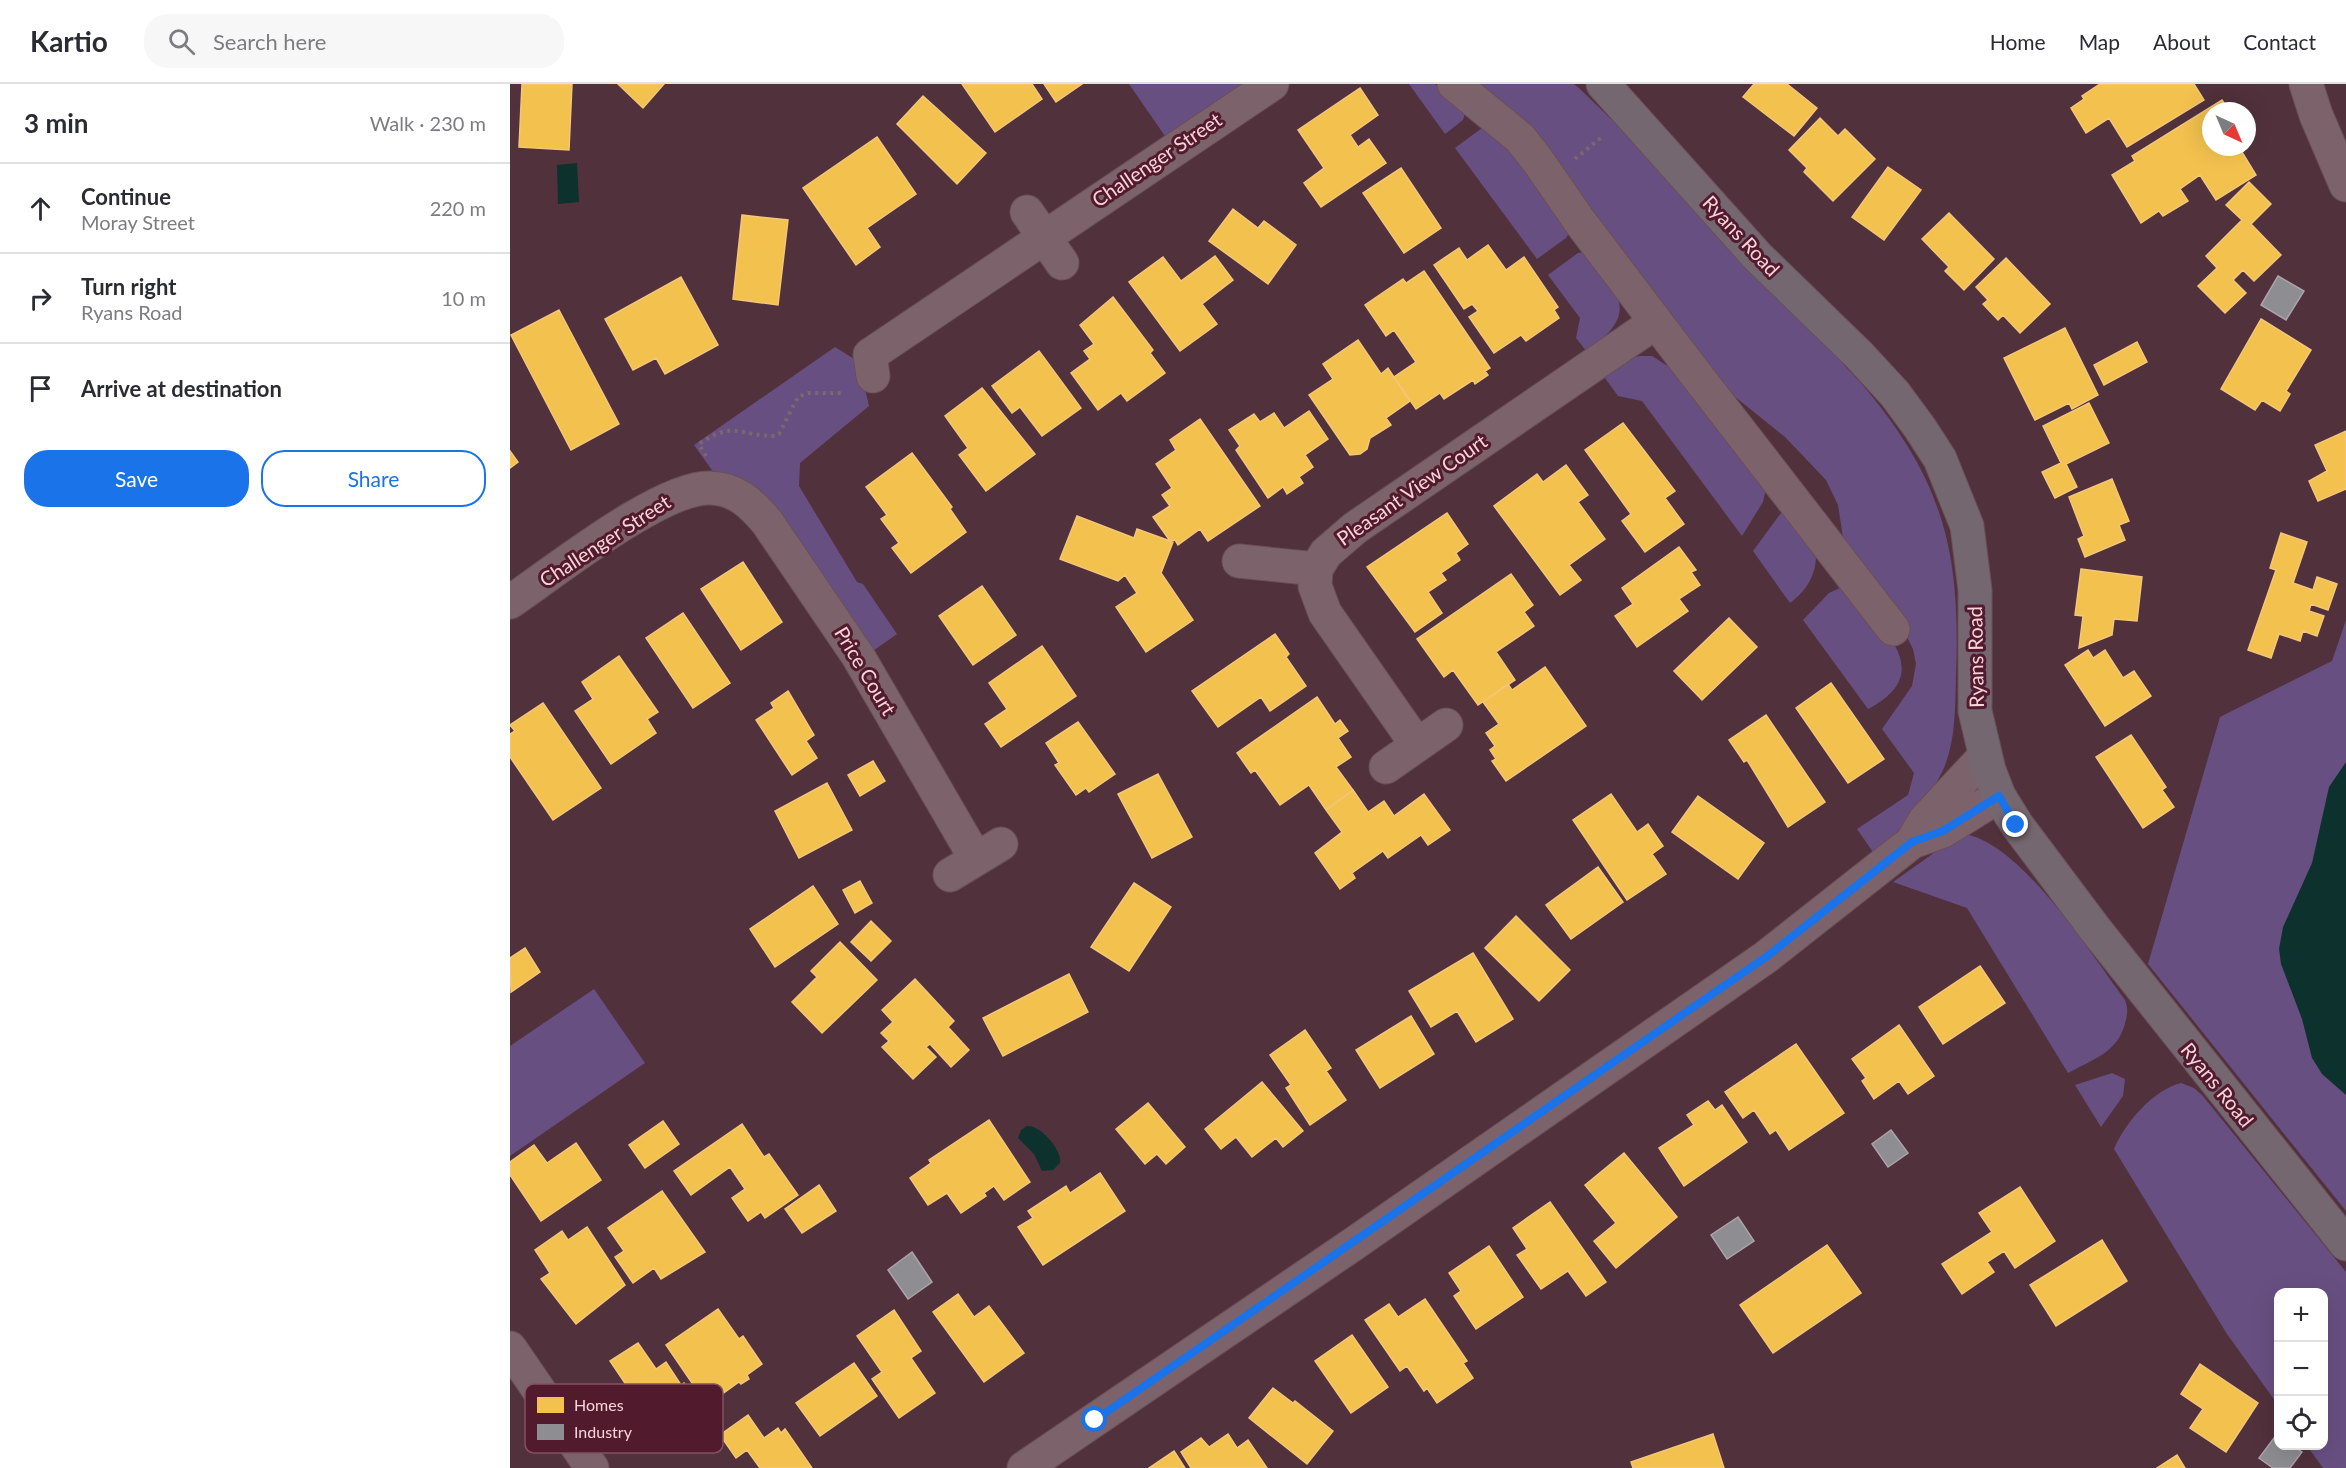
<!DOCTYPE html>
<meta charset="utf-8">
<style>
:root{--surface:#fff;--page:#f7f7f7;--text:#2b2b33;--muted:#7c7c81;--line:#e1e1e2;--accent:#1a73e8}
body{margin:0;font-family:Lato,sans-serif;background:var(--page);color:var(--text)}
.controls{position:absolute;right:18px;bottom:18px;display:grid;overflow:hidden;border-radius:12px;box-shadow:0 6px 24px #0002}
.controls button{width:54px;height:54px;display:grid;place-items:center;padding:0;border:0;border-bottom:2px solid var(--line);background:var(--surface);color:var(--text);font:30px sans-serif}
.compass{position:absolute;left:1692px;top:18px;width:54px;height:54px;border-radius:50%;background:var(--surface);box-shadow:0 6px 24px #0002;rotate:136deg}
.stop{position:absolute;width:18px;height:18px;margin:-14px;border:4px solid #1a73e8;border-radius:50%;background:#fff}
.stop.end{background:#1a73e8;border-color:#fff;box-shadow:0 2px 6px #0008}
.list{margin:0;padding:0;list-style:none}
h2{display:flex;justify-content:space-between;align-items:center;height:78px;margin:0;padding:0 24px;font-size:26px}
h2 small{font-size:20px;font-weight:400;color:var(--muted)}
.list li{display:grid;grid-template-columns:39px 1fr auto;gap:18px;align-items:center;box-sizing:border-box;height:90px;padding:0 24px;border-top:2px solid var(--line)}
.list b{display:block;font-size:22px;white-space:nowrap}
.list p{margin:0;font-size:20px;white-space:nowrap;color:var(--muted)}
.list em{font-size:20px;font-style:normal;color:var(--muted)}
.actions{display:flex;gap:12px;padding:18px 24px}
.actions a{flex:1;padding:14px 0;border:2px solid var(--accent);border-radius:24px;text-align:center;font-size:21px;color:var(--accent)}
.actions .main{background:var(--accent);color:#fff}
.icon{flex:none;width:33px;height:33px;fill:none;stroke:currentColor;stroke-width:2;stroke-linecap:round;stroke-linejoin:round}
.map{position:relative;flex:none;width:1836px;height:1384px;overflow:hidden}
header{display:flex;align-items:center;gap:36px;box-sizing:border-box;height:84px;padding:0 30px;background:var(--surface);border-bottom:2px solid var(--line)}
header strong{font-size:28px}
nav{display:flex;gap:33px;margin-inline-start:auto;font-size:21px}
.search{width:420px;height:54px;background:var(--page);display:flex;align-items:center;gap:15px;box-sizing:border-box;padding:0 21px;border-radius:24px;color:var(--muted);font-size:22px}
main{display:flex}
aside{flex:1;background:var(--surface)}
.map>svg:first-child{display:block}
.green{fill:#684f82}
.water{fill:#0d322e}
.homes{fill:#f2c14e;stroke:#f4c678;stroke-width:1.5}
.industry{fill:#8d8d92;stroke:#ada2a8;stroke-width:1.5}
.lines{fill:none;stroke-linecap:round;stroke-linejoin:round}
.minor-casing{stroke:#6b4f58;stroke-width:35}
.major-casing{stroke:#6b4f58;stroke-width:35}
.path{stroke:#7c676d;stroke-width:4;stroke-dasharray:3 4.5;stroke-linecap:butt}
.minor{stroke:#7c636b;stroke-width:33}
.major{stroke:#756770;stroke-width:33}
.route{stroke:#1a73e8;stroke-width:8}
.labels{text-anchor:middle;stroke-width:6;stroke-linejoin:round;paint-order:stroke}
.street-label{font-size:20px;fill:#f8d3db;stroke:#521a2d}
.key{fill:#521a2d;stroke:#845261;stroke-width:1.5}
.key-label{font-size:16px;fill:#f8d3db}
</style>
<header>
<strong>Kartio</strong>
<div class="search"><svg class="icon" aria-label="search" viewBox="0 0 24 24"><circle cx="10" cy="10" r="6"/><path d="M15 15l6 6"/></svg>Search here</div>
<nav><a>Home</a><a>Map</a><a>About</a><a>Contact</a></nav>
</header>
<main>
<aside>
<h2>3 min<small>Walk · 230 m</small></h2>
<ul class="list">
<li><svg class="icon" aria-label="ahead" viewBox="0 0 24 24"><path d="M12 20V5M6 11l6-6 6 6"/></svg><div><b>Continue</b><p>Moray Street</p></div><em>220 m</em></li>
<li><svg class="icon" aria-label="right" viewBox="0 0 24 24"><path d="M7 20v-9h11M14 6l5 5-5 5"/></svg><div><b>Turn right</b><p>Ryans Road</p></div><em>10 m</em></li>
<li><svg class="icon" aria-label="arrive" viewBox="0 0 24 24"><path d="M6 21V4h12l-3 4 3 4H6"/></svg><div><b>Arrive at destination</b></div></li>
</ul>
<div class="actions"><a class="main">Save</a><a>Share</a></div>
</aside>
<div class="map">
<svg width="1836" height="1384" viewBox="0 0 1836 1384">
<rect width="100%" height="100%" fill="#51313c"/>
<!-- green -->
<path class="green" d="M619,0H740L657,55Z
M899,0H925L956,25L953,36L935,50Z
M965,0H1064L1070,5L1137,70L1351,299C1433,396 1451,466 1446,592C1445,624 1446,657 1433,686C1418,719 1389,745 1365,771L1347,745L1398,711L1404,689L1372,645L1402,602L1406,580L1403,565L1396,551L1334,460L1328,421L1316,396L1275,353L1219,308Z
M976,41L988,51L1062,145L1056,154L1027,175L945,64Z
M1078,167C1110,214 1130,227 1077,268L1066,254L1070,234L1038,191L1068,169Z
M325,263L349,278L359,322L290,379L289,402L347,498L353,500L387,550L360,569L204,389L184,361Z
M1130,272H1142L1164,286L1256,404L1253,418L1232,452L1132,317L1108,312L1092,290L1119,274Z
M1271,429H1276L1306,471C1306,492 1296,507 1280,519L1243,467Z
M1332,503C1368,539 1431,587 1358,625L1293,536L1319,509Z
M1836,536V1127L1638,880L1710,633L1822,577Z
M1459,751C1515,765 1581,870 1615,916C1619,927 1617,932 1614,943C1605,970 1581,976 1558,989L1457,824L1383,798L1442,756Z
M84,905L135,979L0,1072V962Z
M1602,989L1615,995L1613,1012L1591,1043L1565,1001Z
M1671,999L1684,1004L1692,1011L1836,1188V1384H1813L1797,1362H1814V1208H1768V1321L1717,1250L1604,1065C1615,1039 1643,1006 1671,999Z"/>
<!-- water -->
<path class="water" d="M67,79L69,118L48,120L47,81Z
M1836,678V1011L1812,990L1802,974L1792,935L1771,880L1769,865L1773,843L1802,779L1819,703Z
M517,1042C530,1040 553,1067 550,1079L543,1086L532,1087L524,1070L508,1054L511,1046Z"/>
<!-- homes -->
<path class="homes" d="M12,0H62L59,66L9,63Z
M108,0H154L133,24Z
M452,0H522L532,15L485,48Z
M534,0H572L546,18Z
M1244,0H1277L1307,24L1284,52L1233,13Z
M1590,0H1684L1694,16L1617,63L1599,34L1576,49L1561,24L1574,15L1572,12Z
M850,4L868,31L840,51L848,63L859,55L876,79L811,123L794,99L814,84L788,46Z
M413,12L476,69L447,100L387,40Z
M1712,16L1719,27H1701V63H1721L1723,66L1729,63L1746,91L1706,116L1690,91L1670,105L1678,117L1653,132L1649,127L1631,139L1602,91L1625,77L1622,72Z
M1310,34L1328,52L1335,45L1365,75L1323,117L1294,88L1297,84L1279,66Z
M367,53L406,110L357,144L370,163L346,181L293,104Z
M1378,83L1411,106L1374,156L1342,133Z
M891,84L931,144L894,169L853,109Z
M1739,98L1761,120L1741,140L1771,171L1744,197L1733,186L1723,196L1736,209L1715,229L1688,202L1707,184L1696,172L1732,136L1716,121Z
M723,125L748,144L754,137L786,161L758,200L699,157Z
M1439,129L1484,175L1454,206L1435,187L1439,183L1412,155Z
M232,131L278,136L268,221L223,215Z
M978,161L996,186L1014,173L1048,223L1044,226L1049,234L1016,257L1011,251L984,269L959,233L968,227L962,220L954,225L924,181L949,164L957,176Z
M705,172L723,196L692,220L707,240L670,267L619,198L653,173L671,197Z
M1496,174L1540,220L1510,249L1493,231L1488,236L1473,220L1478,216L1466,203Z
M914,187L980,284L975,287L978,291L965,300L963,296L934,315L930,309L906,325L884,293L906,278L884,246L876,252L855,221L893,195L896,199Z
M171,193L208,261L155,290L146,274L123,286L95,235Z
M603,213L643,266L640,269L655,289L617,317L611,309L588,326L561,289L580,275L574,267L584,260L570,241Z
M49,226L109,340L61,366L1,251Z
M1751,235L1801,266L1776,307L1780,310L1770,327L1752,316L1745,326L1711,305Z
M1555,244L1588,311L1562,325L1559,319L1525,336L1494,274Z
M848,256L871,290L878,284L900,317L876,334L881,341L860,354L857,365L850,370L840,371L799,311L823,295L813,280Z
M1627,258L1637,278L1594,301L1584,281Z
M529,267L571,324L532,352L510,323L502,329L482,302Z
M472,304L525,370L476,407L449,371L458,364L435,332Z
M1579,319L1599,359L1556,380L1567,403L1545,414L1532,388L1551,379L1533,342Z
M799,327L818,355L795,371L803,383L789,393L793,399L777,410L773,403L758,414L726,366L730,362L719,346L744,330L750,338L764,329L774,344Z
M690,335L750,422L698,457L690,445L668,461L665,456L660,457L643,433L660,422L652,411L662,404L646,380L666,366L660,356Z
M1113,339L1165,407L1155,414L1174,440L1135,468L1112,437L1121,430L1075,366Z
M1836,347V405L1808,417L1799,397L1817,387L1805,361Z
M0,367L8,378L0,384Z
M402,369L442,423L440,425L456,448L401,489L382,464L389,459L371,435L377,431L356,403Z
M1056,381L1078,411L1068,418L1095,455L1059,481L1071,496L1050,511L984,422L1027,390L1033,398Z
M1602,395L1619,437L1609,441L1615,456L1575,473L1568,455L1574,452L1559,413Z
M937,429L958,460L946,469L950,476L931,489L936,496L918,508L932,529L905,548L857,483Z
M567,432L624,454L627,445L663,458L651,489L683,536L636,568L606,523L627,509L615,491L608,497L550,475Z
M1771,449L1797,458L1783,499L1803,506L1807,493L1827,500L1818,526L1801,520L1799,527L1814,532L1807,552L1793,547L1790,557L1769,550L1761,574L1738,566L1766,486L1760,484Z
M1169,463L1186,486L1181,488L1190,501L1169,515L1178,527L1127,563L1105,532L1123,520L1112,504Z
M233,478L272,538L231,566L191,505Z
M1571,485L1632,493L1627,537L1604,535L1602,551L1569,564L1573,532L1565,531Z
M1001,490L1023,521L1014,528L1024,542L986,568L1005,596L968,621L943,586L934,593L907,555Z
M472,502L506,551L463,581L429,532Z
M173,529L220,599L183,624L136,554Z
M1219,534L1247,563L1192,616L1164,587Z
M765,550L779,570L776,573L796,602L760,627L751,613L708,643L682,607Z
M532,562L566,612L491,663L475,640L497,625L479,599Z
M1578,566L1583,574L1595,566L1613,594L1624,587L1641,612L1595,642L1555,581Z
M109,572L148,628L137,635L146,649L101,680L65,627L83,615L72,598Z
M1035,583L1076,642L996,697L982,677L986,675L980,666L985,662L976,649L989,640L973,618L998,600L1002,606Z
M1321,599L1374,675L1338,699L1286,624Z
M278,607L304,651L296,657L307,674L282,691L246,636L264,624L261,619Z
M807,613L825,640L830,636L838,647L828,654L841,673L826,683L843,706L816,726L799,701L770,721L745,686L741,689L727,669Z
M33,619L91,704L43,736L0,673V650L5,647L0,641Z
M1256,631L1315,718L1278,743L1237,676L1234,678L1219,656Z
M568,638L605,690L579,708L576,704L566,711L545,681L549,679L536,659Z
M1621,651L1656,703L1652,706L1664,723L1633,744L1586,673Z
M363,677L375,697L350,712L338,691Z
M648,690L682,753L642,774L608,710Z
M317,699L342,746L289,774L265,727Z
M843,706L858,728L874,717L884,732L914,710L940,746L918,761L911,751L878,774L873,767L842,789L845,794L830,805L805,769L832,748L816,726Z
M1101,710L1127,748L1138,740L1153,762L1142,770L1156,790L1117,816L1063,736Z
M1188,712L1254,759L1228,795L1162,748Z
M1088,783L1113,818L1061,855L1036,821Z
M350,797L362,819L345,829L333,806Z
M624,799L661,823L619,887L581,863Z
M303,802L328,840L265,883L240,845Z
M1006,832L1060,886L1029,917L975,864Z
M361,837L381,857L361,877L341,858Z
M330,858L367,896L312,949L282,918L307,893L301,887Z
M15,864L30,888L1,908L0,874Z
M963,869L1003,935L966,958L947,927L921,943L899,907Z
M1470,882L1495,919L1433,960L1409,923Z
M559,890L578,928L493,972L473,934Z
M405,895L444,937L438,943L459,966L441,983L420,960L416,963L426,973L403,995L372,963L379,957L371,949L383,938L372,926Z
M901,932L924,970L870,1004L846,966Z
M1389,941L1424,992L1398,1010L1389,997L1364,1015L1352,997L1356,994L1342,975Z
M795,946L821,984L816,987L836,1016L800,1041L776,1004L781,1001L760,971Z
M1286,960L1334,1029L1279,1066L1266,1046L1260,1050L1244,1026L1233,1034L1215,1008Z
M752,998L793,1047L773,1063L766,1054L742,1073L726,1053L711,1065L695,1045Z
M1198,1017L1205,1026L1212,1021L1237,1058L1174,1102L1149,1064L1184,1041L1177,1031Z
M638,1019L675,1063L656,1080L647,1070L635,1080L606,1045Z
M479,1036L520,1098L494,1116L484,1102L474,1109L476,1112L451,1129L437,1109L418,1121L400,1094L421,1079L419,1076Z
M153,1037L169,1060L135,1084L119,1061Z
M232,1040L254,1073L259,1070L288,1111L255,1134L251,1128L238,1137L222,1114L235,1105L220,1083L181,1111L164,1087Z
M66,1059L91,1096L31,1137L0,1091V1078L24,1061L37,1079Z
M1114,1069L1167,1133L1106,1184L1084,1157L1106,1139L1075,1101Z
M590,1089L615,1127L533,1181L508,1143L523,1134L518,1127L556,1102L560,1109Z
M309,1101L326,1127L292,1149L275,1125Z
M1510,1103L1545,1157L1505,1184L1494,1167L1477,1178L1484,1188L1452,1210L1432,1180L1482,1148L1469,1129Z
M152,1107L195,1168L151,1195L144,1184L123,1199L105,1173L114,1167L98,1144Z
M1040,1118L1096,1198L1076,1212L1058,1187L1031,1205L1007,1171L1017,1165L1003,1144Z
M77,1143L115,1201L66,1240L31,1195L40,1189L25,1166L52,1147L58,1156Z
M1592,1156L1617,1197L1546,1242L1520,1201Z
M1317,1161L1351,1209L1263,1269L1230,1221Z
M979,1162L1013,1213L966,1245L944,1212L951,1207L939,1189Z
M448,1210L464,1233L479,1222L514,1269L474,1298L423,1228Z
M915,1215L957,1277L953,1279L963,1294L927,1319L917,1304L914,1307L897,1282L890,1287L855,1236L879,1220L888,1233Z
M208,1225L229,1255L233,1252L252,1280L237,1291L239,1295L231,1300L229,1298L197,1321L156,1261Z
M384,1226L411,1267L401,1274L425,1309L389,1334L362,1295L372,1288L347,1252Z
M842,1251L878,1303L841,1329L805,1277Z
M128,1259L146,1285L156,1278L171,1301L174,1299L185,1313L180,1316L198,1343L185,1352L189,1357L182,1362L173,1360L166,1350L155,1358L131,1322L125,1321L118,1311L119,1305L100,1277Z
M344,1279L367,1312L310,1352L286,1319Z
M1690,1280L1748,1319L1716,1368L1680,1344L1693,1325L1671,1310Z
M763,1304L783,1319L785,1317L823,1347L797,1380L739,1334Z
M238,1331L254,1354L268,1344L271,1349L275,1345L302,1384H250L237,1366L226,1374L210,1351Z
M718,1350L727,1364L738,1356L757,1384H681L671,1368L691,1354L699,1363Z
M1203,1350L1214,1384H1123L1121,1378Z
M664,1367L675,1384H639Z
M1667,1371L1675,1384H1647Z"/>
<!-- industry -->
<path class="industry" d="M1768,192L1794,207L1776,236L1751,221Z
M1381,1046L1398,1069L1378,1083L1362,1060Z
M1228,1133L1244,1157L1217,1175L1201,1151Z
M402,1168L422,1198L398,1215L378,1186Z
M1767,1350L1768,1362H1783L1792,1368L1780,1384H1763L1749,1374Z"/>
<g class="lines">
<!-- minor casing -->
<g class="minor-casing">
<path id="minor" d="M944,0L1010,54L1028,77L1068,135L1184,288L1383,545
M1796,0L1806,31L1836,101
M517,128L552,179
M363,292L360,271L762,0
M729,477L806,485
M0,518C43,489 153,401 201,404C226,405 241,419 257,438L348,572L466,775
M907,661L815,529L805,502L806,485L816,469L845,444L1146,238
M876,683L936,641
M1402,758L1415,736L1475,672
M440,791L491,760
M0,1264L82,1384
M514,1384L842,1161L1256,873L1402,758L1433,747L1489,712"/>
</g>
<!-- major casing -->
<g class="major-casing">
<path id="major" d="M1093,0L1247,172L1349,271L1385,310L1410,344L1430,375L1457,442L1465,506V627L1479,686L1489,712L1507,741L1585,845L1836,1160"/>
</g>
<!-- path -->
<path class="path" d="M1065,75L1094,51
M196,372L189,360C224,336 228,352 266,352L269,350L288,313L298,309H334"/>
<!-- minor -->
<use href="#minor" class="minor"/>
<!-- major -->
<use href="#major" class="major"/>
</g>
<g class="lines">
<!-- route -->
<path class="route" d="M585,1336L1256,873L1402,758L1433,747L1489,712L1506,741"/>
</g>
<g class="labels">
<!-- street labels -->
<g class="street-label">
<text transform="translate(647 76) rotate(-34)" y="7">Challenger Street</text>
<text transform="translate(1231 152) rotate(47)" y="7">Ryans Road</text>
<text transform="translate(902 406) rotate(-35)" y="7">Pleasant View Court</text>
<text transform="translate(95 457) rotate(-33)" y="7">Challenger Street</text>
<text transform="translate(1466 573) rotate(-91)" y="7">Ryans Road</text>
<text transform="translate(355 587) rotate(59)" y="7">Price Court</text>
<text transform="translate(1707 1001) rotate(51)" y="7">Ryans Road</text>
</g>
</g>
<!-- legend -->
<rect x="15" y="1300" width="198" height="69" rx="9" class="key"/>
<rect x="27" y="1313" width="27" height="16" fill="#f2c14e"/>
<rect x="27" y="1340" width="27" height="16" fill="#8d8d92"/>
<g class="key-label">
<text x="64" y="1327">Homes</text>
<text x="64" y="1354">Industry</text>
</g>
</svg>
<div class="controls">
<button>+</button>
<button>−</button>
<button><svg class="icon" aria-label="locate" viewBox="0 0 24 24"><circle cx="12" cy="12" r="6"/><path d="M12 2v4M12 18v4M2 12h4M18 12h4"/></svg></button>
</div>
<svg class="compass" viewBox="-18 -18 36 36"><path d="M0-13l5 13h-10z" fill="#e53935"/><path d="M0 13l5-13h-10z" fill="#7c7c81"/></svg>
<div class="stop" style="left:585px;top:1336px"></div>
<div class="stop end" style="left:1506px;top:741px"></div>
</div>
</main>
